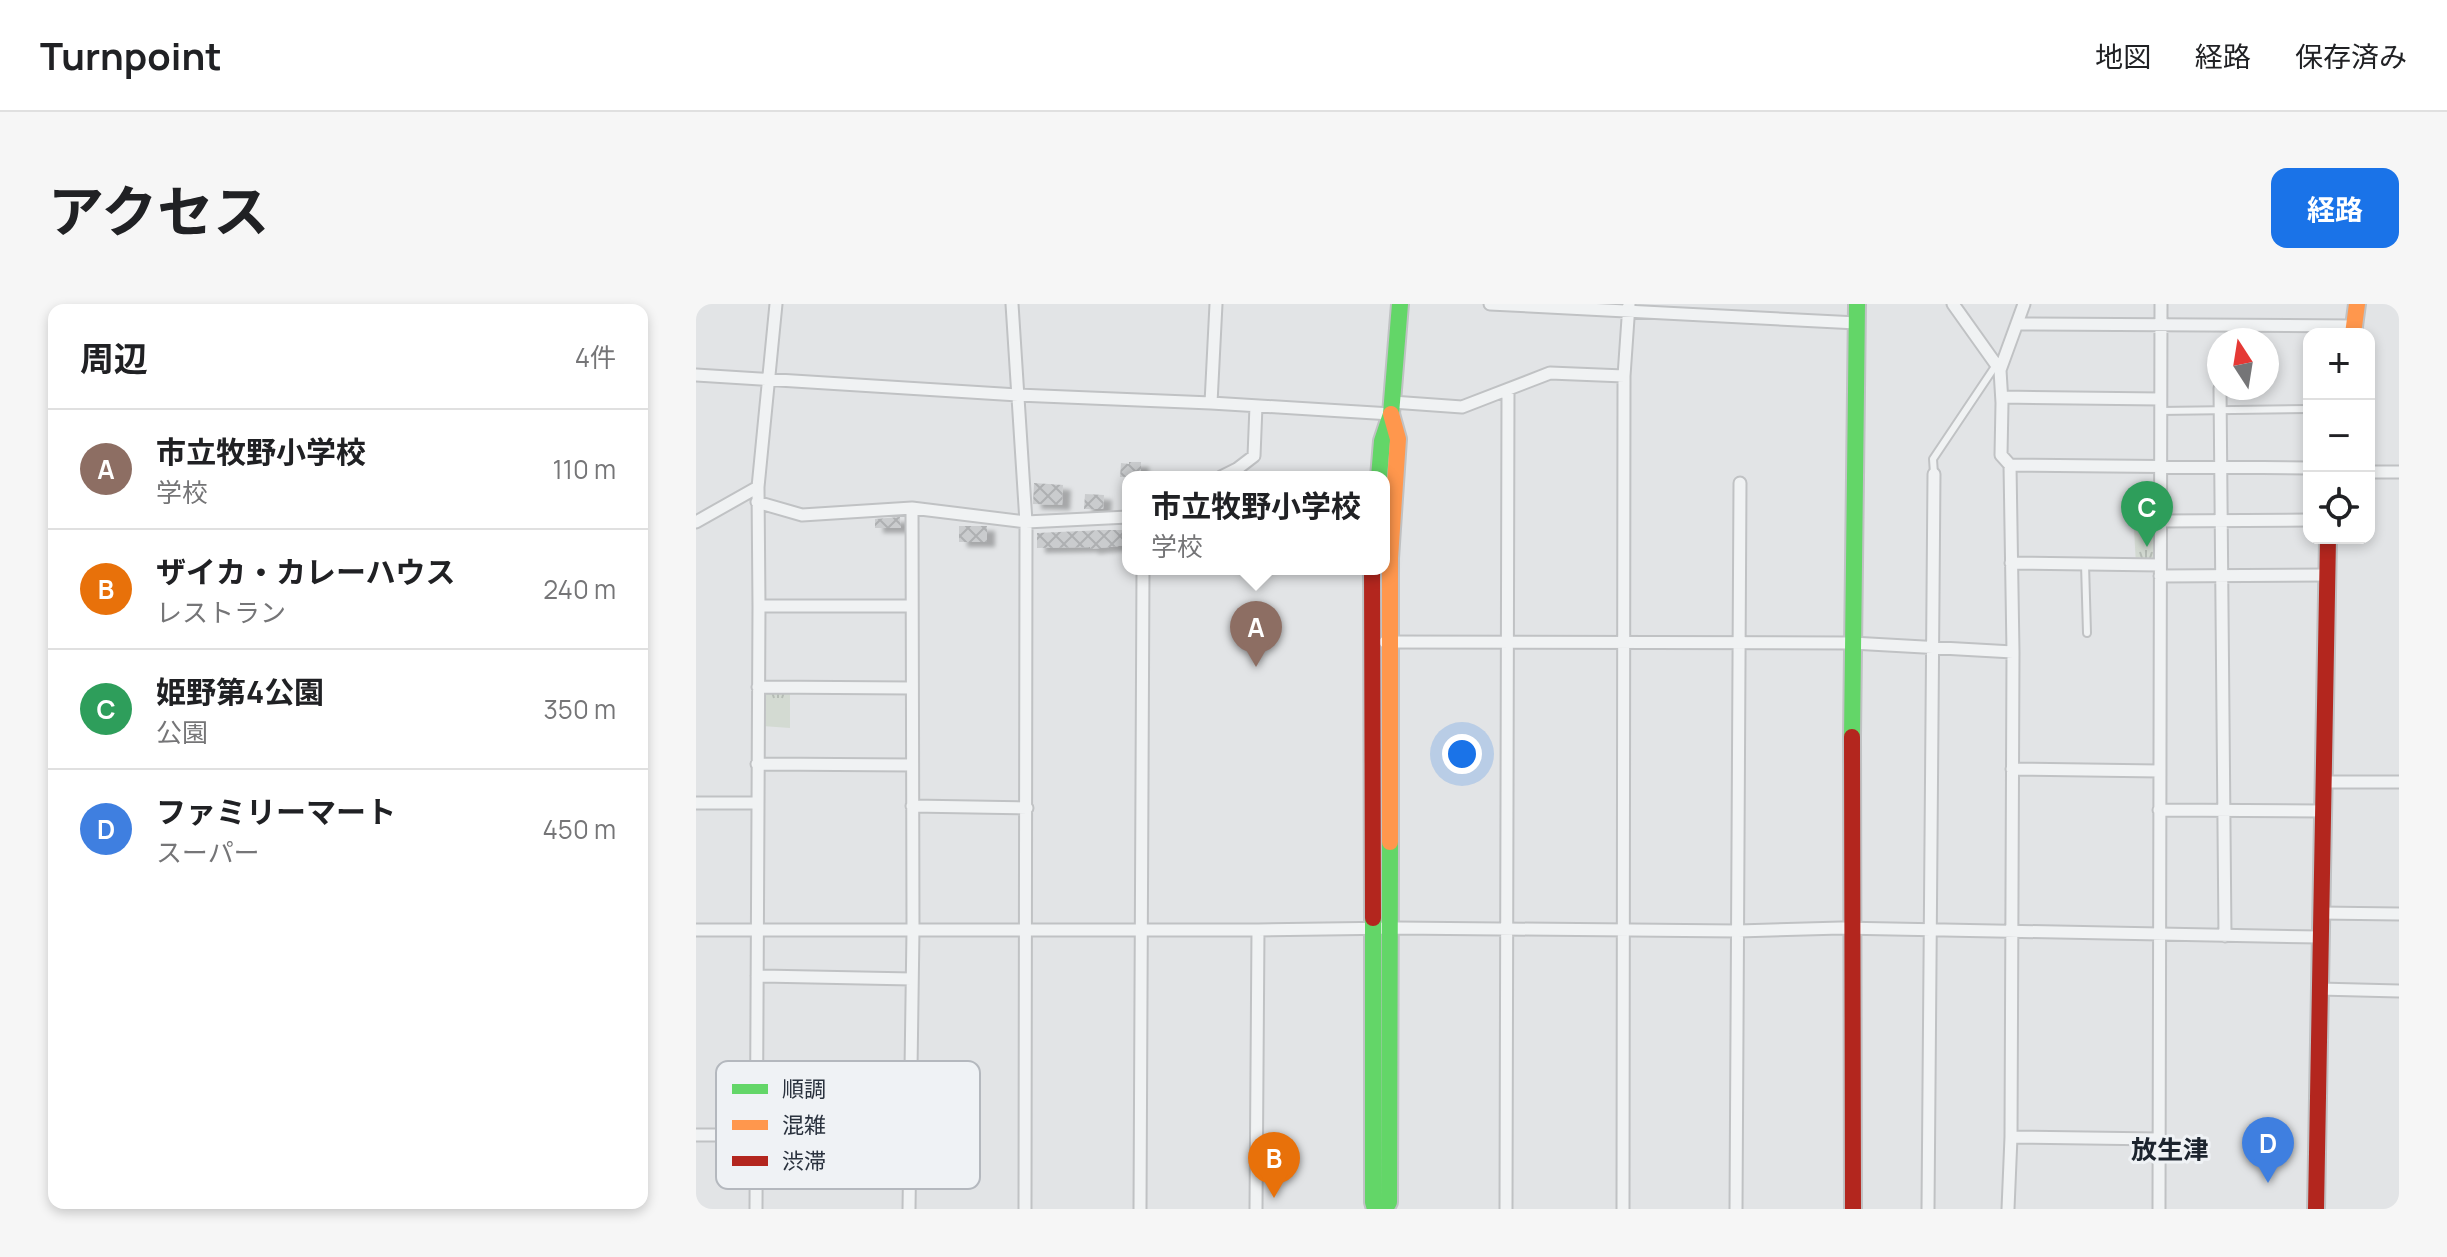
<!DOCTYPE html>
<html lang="ja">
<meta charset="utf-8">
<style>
:root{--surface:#fff;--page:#f6f6f6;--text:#202124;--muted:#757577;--line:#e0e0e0;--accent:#1a73e8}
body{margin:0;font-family:Manrope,"Noto Sans JP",sans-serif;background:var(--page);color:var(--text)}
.controls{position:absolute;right:24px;top:24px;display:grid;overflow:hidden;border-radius:16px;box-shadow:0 4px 12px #0003}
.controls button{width:72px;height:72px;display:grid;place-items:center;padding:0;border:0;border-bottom:2px solid var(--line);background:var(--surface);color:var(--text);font:40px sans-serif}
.compass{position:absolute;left:1511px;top:24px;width:72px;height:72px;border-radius:50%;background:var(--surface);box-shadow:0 4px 12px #0003;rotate:348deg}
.you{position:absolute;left:766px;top:450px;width:28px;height:28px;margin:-20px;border:6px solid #fff;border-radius:50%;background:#1a73e8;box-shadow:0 0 0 12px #1a73e833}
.badge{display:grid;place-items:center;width:52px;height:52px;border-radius:50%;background:var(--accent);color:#fff;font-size:26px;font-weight:700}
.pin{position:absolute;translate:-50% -66px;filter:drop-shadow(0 2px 4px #0008)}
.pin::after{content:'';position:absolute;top:42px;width:28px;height:24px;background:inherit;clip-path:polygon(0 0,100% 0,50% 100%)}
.popup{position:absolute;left:426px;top:167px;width:268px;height:104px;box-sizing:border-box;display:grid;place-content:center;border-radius:16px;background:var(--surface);filter:drop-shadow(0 2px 6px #0005);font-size:26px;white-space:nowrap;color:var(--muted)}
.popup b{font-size:30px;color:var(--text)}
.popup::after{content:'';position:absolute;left:50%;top:100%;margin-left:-16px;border:16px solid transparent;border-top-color:var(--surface)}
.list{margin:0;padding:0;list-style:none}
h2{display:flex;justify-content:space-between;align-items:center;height:104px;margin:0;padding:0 32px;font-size:34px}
h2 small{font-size:26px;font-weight:400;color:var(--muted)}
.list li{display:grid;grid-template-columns:52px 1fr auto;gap:24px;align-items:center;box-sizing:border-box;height:120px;padding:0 32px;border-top:2px solid var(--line)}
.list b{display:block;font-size:30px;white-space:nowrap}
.list p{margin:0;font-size:26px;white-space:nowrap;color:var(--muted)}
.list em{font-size:26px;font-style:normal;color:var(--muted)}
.icon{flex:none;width:44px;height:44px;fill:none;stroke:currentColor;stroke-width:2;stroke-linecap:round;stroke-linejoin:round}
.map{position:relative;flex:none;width:1703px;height:905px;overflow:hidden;border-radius:16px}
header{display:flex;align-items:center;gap:48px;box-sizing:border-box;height:112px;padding:0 40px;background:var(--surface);border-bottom:2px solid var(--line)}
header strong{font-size:38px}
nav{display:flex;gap:44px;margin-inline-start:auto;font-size:28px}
.intro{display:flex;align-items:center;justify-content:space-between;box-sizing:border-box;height:192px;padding:0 48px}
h1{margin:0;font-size:56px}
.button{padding:20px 36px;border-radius:16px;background:var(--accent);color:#fff;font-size:28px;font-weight:700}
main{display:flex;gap:48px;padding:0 48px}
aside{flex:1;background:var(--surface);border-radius:16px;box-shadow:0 4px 12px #0003}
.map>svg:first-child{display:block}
.grass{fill:url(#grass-tufts)}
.building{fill:url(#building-cross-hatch);filter:url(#shadow)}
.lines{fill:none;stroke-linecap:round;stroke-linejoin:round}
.lane-casing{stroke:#c0c2c4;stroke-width:10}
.street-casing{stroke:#c0c2c4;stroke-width:15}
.fast-casing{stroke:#c0c2c4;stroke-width:20}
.slow-casing{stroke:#c0c2c4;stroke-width:20}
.jam-casing{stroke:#c0c2c4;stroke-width:20}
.lane{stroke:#f0f2f3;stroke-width:6}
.street{stroke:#f0f2f3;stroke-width:11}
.fast{stroke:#63d668;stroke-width:16}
.slow{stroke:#ff974d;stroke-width:16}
.jam{stroke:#b3261e;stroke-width:16}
.labels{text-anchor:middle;stroke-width:6;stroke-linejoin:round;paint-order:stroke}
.neighbourhood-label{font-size:26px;font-weight:bold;fill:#1c242e;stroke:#eff2f5}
.key{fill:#eff2f5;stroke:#b4b8be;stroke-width:2}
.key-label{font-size:22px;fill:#2a323e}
</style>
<header>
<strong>Turnpoint</strong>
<nav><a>地図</a><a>経路</a><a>保存済み</a></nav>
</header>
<div class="intro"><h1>アクセス</h1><a class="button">経路</a></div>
<main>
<aside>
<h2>周辺<small>4件</small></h2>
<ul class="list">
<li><span class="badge" style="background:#8d6e63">A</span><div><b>市立牧野小学校</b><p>学校</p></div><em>110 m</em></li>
<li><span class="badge" style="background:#e8710a">B</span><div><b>ザイカ・カレーハウス</b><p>レストラン</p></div><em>240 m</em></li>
<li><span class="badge" style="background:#2e9e5b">C</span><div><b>姫野第4公園</b><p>公園</p></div><em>350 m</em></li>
<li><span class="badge" style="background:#3f7fe0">D</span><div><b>ファミリーマート</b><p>スーパー</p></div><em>450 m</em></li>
</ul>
</aside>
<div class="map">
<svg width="1703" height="905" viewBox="0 0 1703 905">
<defs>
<pattern id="grass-tufts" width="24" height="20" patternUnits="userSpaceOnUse" patternTransform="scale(2)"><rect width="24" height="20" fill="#d3dad2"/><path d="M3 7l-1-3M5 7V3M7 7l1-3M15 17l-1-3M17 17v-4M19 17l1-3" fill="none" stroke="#b5bcb5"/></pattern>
<pattern id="building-cross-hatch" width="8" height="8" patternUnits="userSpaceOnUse" patternTransform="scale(2)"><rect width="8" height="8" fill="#caccce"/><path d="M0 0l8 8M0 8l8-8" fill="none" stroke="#aeb0b2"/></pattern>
<filter id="shadow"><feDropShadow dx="8" dy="5" stdDeviation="2" flood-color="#0004"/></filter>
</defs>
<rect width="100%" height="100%" fill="#e2e4e6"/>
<!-- grass -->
<path class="grass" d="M1438,225H1464V261H1440Z
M94,385V424L66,422L67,386Z"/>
<!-- building -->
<path class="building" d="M433,158H445V172L424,173L425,159L433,160Z
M338,179L367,181L366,201L337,200Z
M389,190L408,191L407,205H388Z
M204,213L205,224H179V215Z
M263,222H291V238H263Z
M407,226H432V241L394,245V243L341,244V229Z"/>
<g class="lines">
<!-- lane casing -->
<g class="lane-casing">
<path id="lane" d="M1464,107L1613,105
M1238,170L1237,155L1300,61
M1389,260L1391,329"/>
</g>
<!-- street casing -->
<g class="street-casing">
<path id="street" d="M316,0L330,218L329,905
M794,0L1161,19
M1257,0L1304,66
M1322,20L1658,22
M0,71L322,91L515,99L695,110
M1524,84L1529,632
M1306,93L1464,95
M696,98L766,103L854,69L928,72
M515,99L520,0
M1314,161L1613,164
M1673,168H1703
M525,173L541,165L558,152L560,102
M61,198L106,211L216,204L330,218L432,213
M1464,217L1613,216
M0,218L62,183
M1315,259L1464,261
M1464,272L1630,271
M63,302H216
M689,338L1156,339L1317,348
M62,383L215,384
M61,460L216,461
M1316,465L1463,467
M1626,478H1703
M0,499H61
M216,502L331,504
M1463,506L1626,507
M1624,609L1703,610
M0,626H562L701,624L1042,627L1145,624L1623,633
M61,672L216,675
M1623,685L1703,687
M60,790L214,789
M0,831H60
M1315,833L1463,835
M60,905L63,302L62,183L80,0
M213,905L217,626L216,204
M444,905L447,265
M560,905L562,626
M810,905L812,87
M927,905L928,72L933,0
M1040,905L1044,179
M1232,905L1238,170
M1312,905L1315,833L1317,348L1314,161L1305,151L1306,99L1304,66L1328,0
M1463,905L1465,0"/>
</g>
<!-- fast casing -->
<g class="fast-casing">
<path id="fast" d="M683,173L686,137L695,110L704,0
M1156,433L1161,0
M677,614V898L679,905
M689,905L693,898L694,538"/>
</g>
<!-- slow casing -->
<g class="slow-casing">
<path id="slow" d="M1657,30L1661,0
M694,538V254L702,135L695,110"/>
</g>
<!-- jam casing -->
<g class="jam-casing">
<path id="jam" d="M676,265L677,614
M1156,433L1157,905
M1620,905L1632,234"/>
</g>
<!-- lane -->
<use href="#lane" class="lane"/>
<!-- street -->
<use href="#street" class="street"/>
<!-- fast -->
<use href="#fast" class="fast"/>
<!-- slow -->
<use href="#slow" class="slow"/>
<!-- jam -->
<use href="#jam" class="jam"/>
</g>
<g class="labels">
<!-- neighbourhood labels -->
<g class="neighbourhood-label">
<text x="1474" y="855">放生津</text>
</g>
</g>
<!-- legend -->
<rect x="20" y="757" width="264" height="128" rx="12" class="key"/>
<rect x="36" y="780" width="36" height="10" fill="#63d668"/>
<rect x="36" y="816" width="36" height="10" fill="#ff974d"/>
<rect x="36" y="852" width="36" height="10" fill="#b3261e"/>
<g class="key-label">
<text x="86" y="793">順調</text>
<text x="86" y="829">混雑</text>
<text x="86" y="865">渋滞</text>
</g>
</svg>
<div class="controls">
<button>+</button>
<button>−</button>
<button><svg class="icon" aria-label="locate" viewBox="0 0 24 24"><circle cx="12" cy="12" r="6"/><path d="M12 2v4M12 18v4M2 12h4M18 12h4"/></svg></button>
</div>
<svg class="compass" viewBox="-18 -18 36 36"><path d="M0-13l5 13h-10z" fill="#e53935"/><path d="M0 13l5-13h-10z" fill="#757577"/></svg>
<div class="you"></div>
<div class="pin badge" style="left:560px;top:363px;background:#8d6e63">A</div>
<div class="popup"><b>市立牧野小学校</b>学校</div>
<div class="pin badge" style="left:578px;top:894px;background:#e8710a">B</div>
<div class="pin badge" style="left:1451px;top:243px;background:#2e9e5b">C</div>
<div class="pin badge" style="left:1572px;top:879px;background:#3f7fe0">D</div>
</div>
</main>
